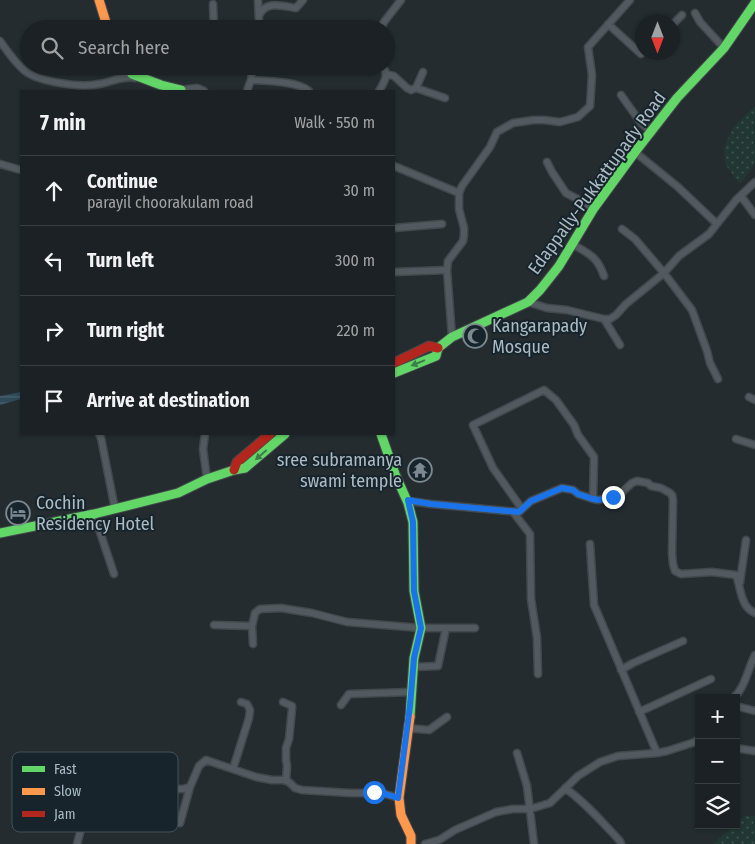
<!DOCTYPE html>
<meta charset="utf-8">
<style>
:root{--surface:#1b2124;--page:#282e31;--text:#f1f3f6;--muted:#a0a3a6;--line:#393e41}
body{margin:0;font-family:"Fira Sans Condensed",sans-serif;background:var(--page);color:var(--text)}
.controls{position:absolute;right:15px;bottom:15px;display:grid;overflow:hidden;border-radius:0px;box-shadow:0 1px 4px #0004}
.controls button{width:45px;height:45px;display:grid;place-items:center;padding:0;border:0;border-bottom:1px solid var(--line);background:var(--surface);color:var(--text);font:25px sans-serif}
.compass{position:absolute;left:635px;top:15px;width:45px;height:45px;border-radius:50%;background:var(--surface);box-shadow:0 1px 4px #0004;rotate:180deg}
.stop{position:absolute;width:15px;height:15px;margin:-11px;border:4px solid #1a73e8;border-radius:50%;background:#fff}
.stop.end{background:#1a73e8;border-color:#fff;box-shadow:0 1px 5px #0008}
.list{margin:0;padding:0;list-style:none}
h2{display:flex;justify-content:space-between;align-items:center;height:65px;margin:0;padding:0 20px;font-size:21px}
h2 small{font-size:16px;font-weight:400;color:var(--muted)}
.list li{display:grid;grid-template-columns:32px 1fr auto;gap:15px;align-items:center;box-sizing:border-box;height:70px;padding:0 20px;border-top:1px solid var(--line)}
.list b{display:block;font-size:19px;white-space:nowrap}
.list p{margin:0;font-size:16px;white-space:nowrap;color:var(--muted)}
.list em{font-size:16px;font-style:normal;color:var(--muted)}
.icon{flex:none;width:28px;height:28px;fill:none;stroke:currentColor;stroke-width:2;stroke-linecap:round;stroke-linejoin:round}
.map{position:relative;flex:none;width:755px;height:844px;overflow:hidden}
.search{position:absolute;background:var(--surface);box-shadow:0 1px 4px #0004;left:20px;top:20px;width:375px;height:55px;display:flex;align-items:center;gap:12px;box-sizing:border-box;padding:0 18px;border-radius:28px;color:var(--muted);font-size:19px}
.panel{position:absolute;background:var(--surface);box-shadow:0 1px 4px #0004;left:20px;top:90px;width:375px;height:345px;border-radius:0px}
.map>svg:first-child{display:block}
.grass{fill:url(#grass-dots)}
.water{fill:url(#water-rules)}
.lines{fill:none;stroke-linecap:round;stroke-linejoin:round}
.street-casing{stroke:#42484b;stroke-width:9}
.fast-casing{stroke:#42484b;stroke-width:11}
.slow-casing{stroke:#42484b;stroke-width:11}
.jam-casing{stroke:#42484b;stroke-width:11}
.street{stroke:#525a5f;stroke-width:6}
.fast{stroke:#63d668;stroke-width:9}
.slow{stroke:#ff974d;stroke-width:9}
.jam{stroke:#b3261e;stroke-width:9}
.oneway{fill:#3d7d4a}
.route{stroke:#1a73e8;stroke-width:6}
.labels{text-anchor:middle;stroke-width:4;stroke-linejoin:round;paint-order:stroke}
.street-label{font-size:18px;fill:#abbbc4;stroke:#17242b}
.poi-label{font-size:18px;fill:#abbbc4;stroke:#17242b;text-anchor:start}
.key{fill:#17242b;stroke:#435159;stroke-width:1}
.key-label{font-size:14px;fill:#abbbc4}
</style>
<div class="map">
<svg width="755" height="844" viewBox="0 0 755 844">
<defs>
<pattern id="grass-dots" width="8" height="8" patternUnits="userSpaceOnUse" patternTransform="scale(1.25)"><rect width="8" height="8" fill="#213734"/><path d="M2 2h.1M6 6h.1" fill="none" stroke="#3f5250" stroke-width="1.8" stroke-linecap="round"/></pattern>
<pattern id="water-rules" width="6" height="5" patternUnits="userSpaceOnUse" patternTransform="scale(1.25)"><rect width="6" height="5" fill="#2e4a58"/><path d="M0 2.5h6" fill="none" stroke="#4a626e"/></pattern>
</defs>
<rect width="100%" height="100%" fill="#242c30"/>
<!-- grass -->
<path class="grass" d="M755,106V163L747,175L740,184L725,164L724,148L732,129Z
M745,816H755V844H713L734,825H736V823Z"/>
<!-- water -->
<path class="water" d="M21,392V399L0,405V396Z"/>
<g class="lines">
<!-- street casing -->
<g class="street-casing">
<path id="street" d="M258,0L259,22L258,29
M213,4L214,29
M695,13L700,22L724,48
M259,16C265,0 282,6 296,8L303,0
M608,24L641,54L642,52
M672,25L682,15
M381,29L384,22L401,0
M0,41C7,51 15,63 25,71C39,82 82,88 99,84C112,82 123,75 136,78
M130,71L149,66
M386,74L394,76L407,88L411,90L416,88L445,98
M251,80C267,81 297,81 309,91
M416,88L423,72
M181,90L197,88L204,91
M247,91L251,80L253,66
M379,91C384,82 390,75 382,66
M621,95L641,123L652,132
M635,152L678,187L717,224
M547,162L552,172L566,193L594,208
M0,164L21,170
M394,166L459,193
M741,196L755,215
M394,228L442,224
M622,229L635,239L664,273L692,310L707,351L710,363L718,379
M572,244C589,254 597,256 604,276
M394,272L447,270
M528,302L547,308L567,310L604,319L620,345
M604,319H610L616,315L626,304L664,273L679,256L709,234L736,200L755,182
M452,337L447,270L448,261L463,241L464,235V228L459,209V193L462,186L490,147L497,132L513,123L534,120H544L560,122L578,117L590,106L592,75L588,47L630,0
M749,397L755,400
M99,434L101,438L115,509
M205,434L203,449L207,479
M736,439L755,445
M408,501L431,504L519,512L531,501L562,488L573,490L578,494L593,499L599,500L619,495L632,483L637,481L648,483L651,486L661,488L670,493L672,495L673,500L672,554L673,564L675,571L681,574L712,572L736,575C741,587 740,607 755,613
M522,509L493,468L473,425L544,390L556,400L574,425L578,435L594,457L593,499
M513,512L530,534L531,599L537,638L538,674
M94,514L114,574
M590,544L594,605L657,753
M740,582L746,540
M214,625L252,626
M253,644L252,626L255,613L260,609L281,608L312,613L347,622L421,628H475
M413,667L438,666L446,628
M621,670L633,663L683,641
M733,698C745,689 748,668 755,655
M283,702L292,706V709L289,739L286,748V760L287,766L286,781
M341,705L349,694L411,692
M736,706L755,711
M639,712L711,679
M407,728L429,730L447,717
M736,748L755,751
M517,753L527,786L534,844
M233,769L249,718L250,710L247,704L241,702
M565,788C586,803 603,823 620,841L621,844
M180,823L190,787
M77,844C82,825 87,805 96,787L139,795L148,794L155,785L160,784L177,789H183L190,787L199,766L206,760L256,777L272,780H283L289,782L295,788L302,790L350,793H382L399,798
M425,844L439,840L455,830L496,812L513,809H530L550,803L578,776L600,762L618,756L657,753L667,751L695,742L699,738"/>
</g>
<!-- fast casing -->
<g class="fast-casing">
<path id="fast" d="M127,66L132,74L161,85L181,90V91
M394,373L436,356L438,348L452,337L528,302L540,290L559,266L594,208L635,152L677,98L724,48L755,3
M381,434L395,474L408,503L413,522L414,591L421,628L414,658L410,717
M0,533L94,514L178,493L207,479L234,470L245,468L285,434"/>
</g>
<!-- slow casing -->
<g class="slow-casing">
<path id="slow" d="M99,0L108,29
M410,717L399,798L401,815L411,836V844"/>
</g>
<!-- jam casing -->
<g class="jam-casing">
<path id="jam" d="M394,363L429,346L438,348
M234,470L237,462L270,434"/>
</g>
<!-- street -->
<use href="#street" class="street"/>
<!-- fast -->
<use href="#fast" class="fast"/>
<!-- slow -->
<use href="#slow" class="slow"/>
<!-- jam -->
<use href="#jam" class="jam"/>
</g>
<!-- one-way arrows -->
<defs><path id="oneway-solid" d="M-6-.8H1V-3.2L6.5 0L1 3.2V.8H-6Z" transform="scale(1.25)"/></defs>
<g class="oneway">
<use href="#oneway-solid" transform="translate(418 363) rotate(158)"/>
<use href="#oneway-solid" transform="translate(261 455) rotate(139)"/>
</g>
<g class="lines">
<!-- route -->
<path class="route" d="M374,792L382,793L398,798L410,706L414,658L421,628L414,591L413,522L408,500L431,504L519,512L531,501L562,488L573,490L578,494L593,499L599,500L613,497"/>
</g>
<!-- icons -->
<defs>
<g id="mosque-ring" transform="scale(1.25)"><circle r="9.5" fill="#17242b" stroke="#7c8990" stroke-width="1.5"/><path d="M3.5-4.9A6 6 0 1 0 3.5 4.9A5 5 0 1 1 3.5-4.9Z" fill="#7c8990"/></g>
<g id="temple-ring" transform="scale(1.25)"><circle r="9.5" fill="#17242b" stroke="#7c8990" stroke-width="1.5"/><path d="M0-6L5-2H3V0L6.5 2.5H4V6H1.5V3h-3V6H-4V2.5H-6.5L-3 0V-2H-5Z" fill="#7c8990"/></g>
<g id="hotel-ring" transform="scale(1.25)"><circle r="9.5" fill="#17242b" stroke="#7c8990" stroke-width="1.5"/><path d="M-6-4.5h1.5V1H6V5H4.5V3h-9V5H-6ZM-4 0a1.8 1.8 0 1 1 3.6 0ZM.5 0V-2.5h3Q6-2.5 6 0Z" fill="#7c8990"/></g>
</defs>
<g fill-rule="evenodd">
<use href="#mosque-ring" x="475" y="336"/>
<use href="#temple-ring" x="420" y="470"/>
<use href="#hotel-ring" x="18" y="513"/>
</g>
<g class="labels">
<!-- street labels -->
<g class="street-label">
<text transform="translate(597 183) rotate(-54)" y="6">Edappally-Pukkattupady Road</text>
</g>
<!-- poi labels -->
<g class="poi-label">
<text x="492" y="332">Kangarapady<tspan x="492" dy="21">Mosque</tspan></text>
<text x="402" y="466" text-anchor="end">sree subramanya<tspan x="402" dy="21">swami temple</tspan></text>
<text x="36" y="509">Cochin<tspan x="36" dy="21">Residency Hotel</tspan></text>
</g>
</g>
<!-- legend -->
<rect x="12" y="752" width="166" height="80" rx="8" class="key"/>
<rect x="22" y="766" width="23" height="6" fill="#63d668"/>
<rect x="22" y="788" width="23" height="7" fill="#ff974d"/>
<rect x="22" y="811" width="23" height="6" fill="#b3261e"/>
<g class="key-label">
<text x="54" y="774">Fast</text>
<text x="54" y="796">Slow</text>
<text x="54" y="819">Jam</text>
</g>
</svg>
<div class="controls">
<button>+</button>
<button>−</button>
<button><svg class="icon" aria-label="layers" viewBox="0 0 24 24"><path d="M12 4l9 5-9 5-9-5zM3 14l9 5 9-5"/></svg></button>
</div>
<svg class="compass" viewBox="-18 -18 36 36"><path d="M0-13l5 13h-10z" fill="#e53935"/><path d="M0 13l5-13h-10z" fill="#a0a3a6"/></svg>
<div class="stop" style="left:374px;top:792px"></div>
<div class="stop end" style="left:613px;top:497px"></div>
<div class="search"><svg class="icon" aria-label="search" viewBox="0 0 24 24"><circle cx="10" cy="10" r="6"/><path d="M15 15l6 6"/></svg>Search here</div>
<section class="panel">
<h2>7 min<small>Walk · 550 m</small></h2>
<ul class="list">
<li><svg class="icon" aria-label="ahead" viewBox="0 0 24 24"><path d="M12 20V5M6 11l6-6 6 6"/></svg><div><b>Continue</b><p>parayil choorakulam road</p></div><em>30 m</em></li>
<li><svg class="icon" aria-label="left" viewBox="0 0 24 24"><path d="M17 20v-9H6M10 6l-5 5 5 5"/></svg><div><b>Turn left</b></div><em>300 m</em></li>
<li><svg class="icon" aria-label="right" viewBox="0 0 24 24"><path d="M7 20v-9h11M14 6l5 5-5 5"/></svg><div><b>Turn right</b></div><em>220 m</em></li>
<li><svg class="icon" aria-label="arrive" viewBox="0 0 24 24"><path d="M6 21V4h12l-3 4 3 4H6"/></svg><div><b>Arrive at destination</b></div></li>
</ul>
</section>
</div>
